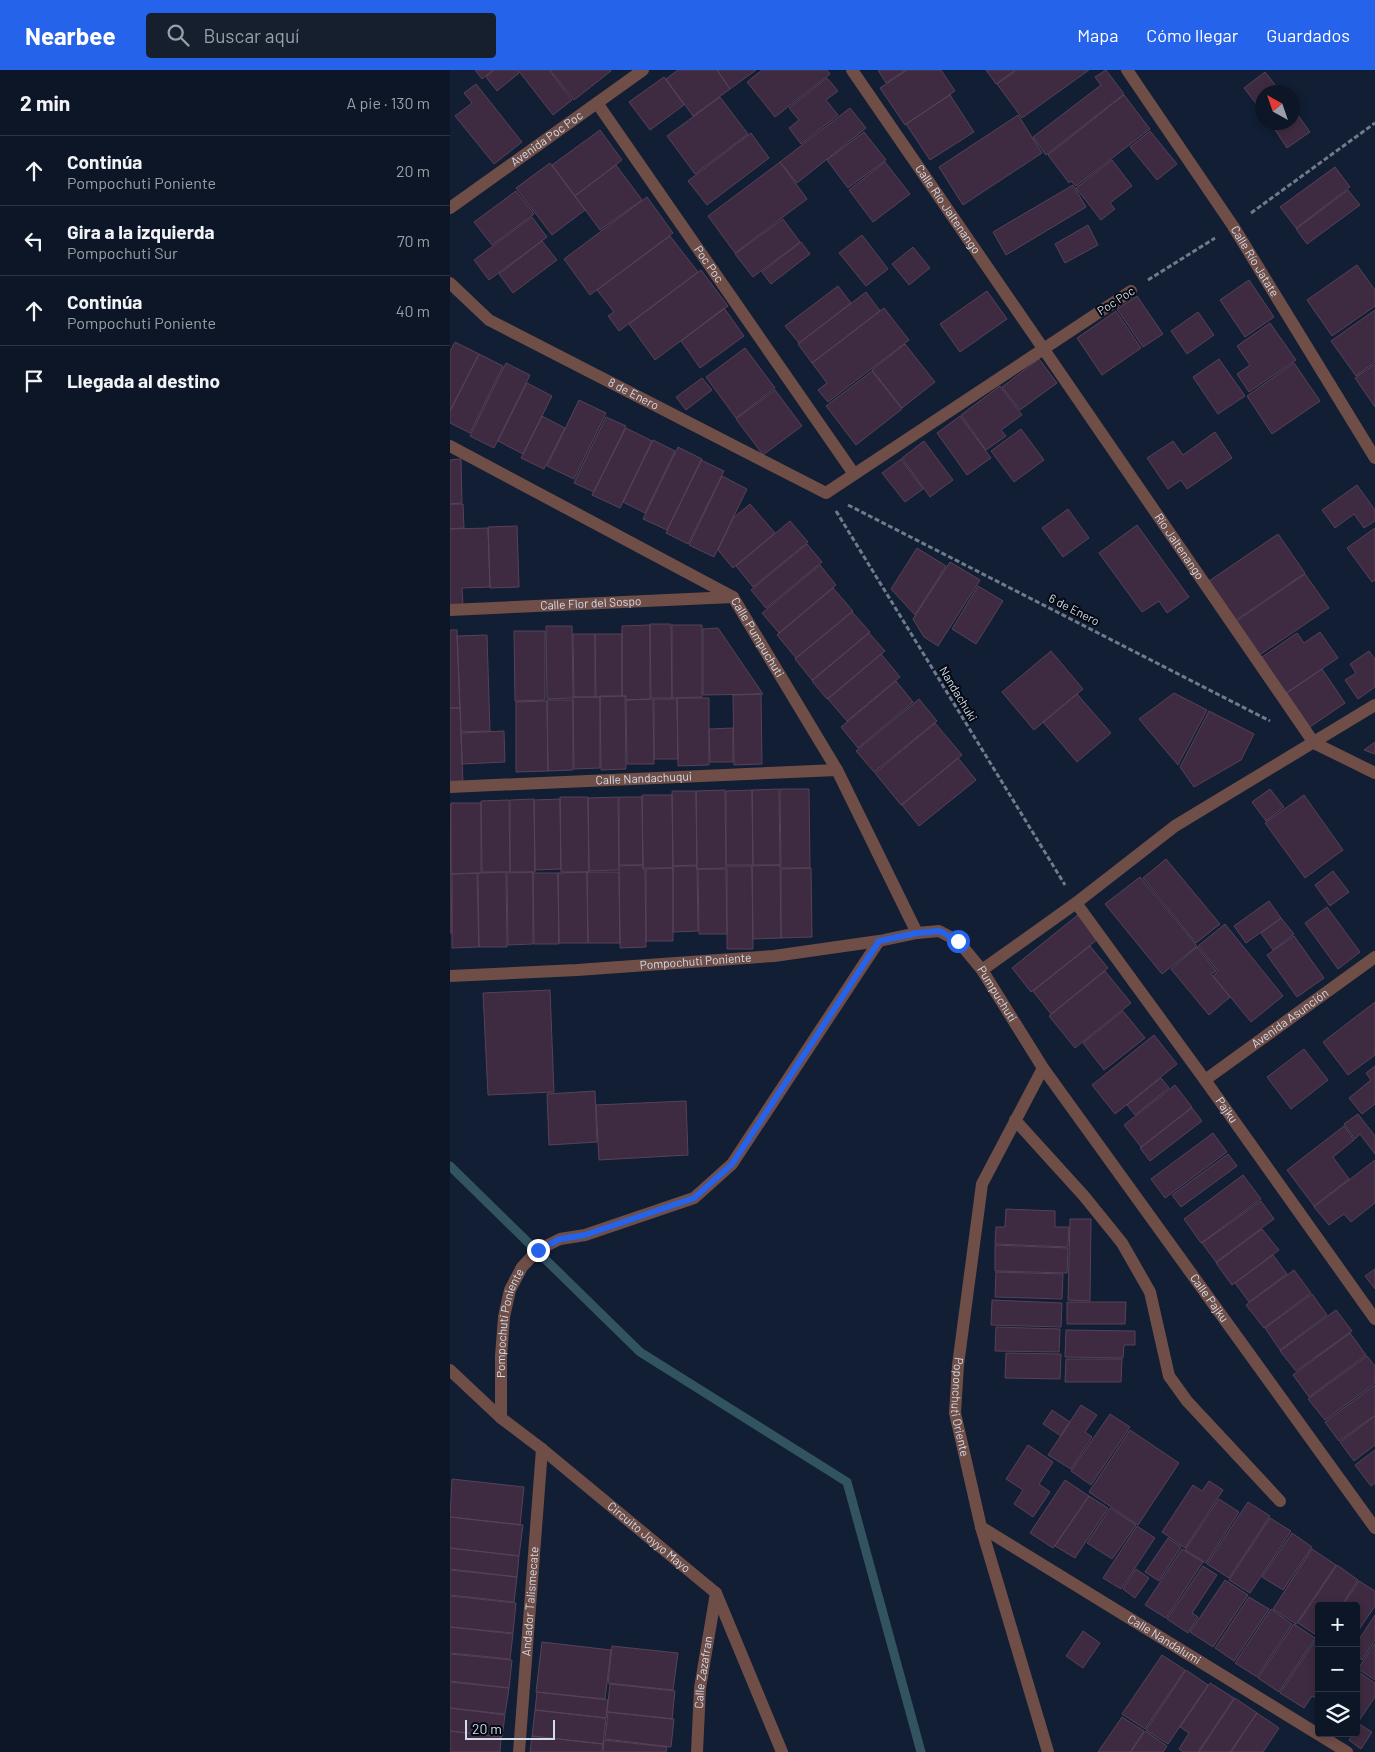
<!DOCTYPE html>
<html lang="es">
<meta charset="utf-8">
<style>
:root{--surface:#0d1626;--page:#161f2e;--text:#f1f3f6;--muted:#9a9fa7;--line:#2d3543;--accent:#2563eb}
body{margin:0;font-family:Barlow,sans-serif;background:var(--page);color:var(--text)}
.controls{position:absolute;right:15px;bottom:15px;display:grid;overflow:hidden;border-radius:5px;box-shadow:0 2px 8px #0003}
.controls button{width:45px;height:45px;display:grid;place-items:center;padding:0;border:0;border-bottom:1px solid var(--line);background:var(--surface);color:var(--text);font:25px sans-serif}
.compass{position:absolute;left:805px;top:15px;width:45px;height:45px;border-radius:50%;background:var(--surface);box-shadow:0 2px 8px #0003;rotate:320deg}
.scale{position:absolute;left:15px;bottom:12px;width:90px;box-sizing:border-box;padding-left:5px;border:2px solid #d3dceb;border-top:0;font-size:14px;line-height:18px;white-space:nowrap;color:#d3dceb;-webkit-text-stroke:4px #040811;paint-order:stroke}
.stop{position:absolute;width:15px;height:15px;margin:-11px;border:4px solid #2563eb;border-radius:50%;background:#fff}
.stop.end{background:#2563eb;border-color:#fff;box-shadow:0 1px 5px #0008}
.list{margin:0;padding:0;list-style:none}
h2{display:flex;justify-content:space-between;align-items:center;height:65px;margin:0;padding:0 20px;font-size:21px}
h2 small{font-size:16px;font-weight:400;color:var(--muted)}
.list li{display:grid;grid-template-columns:32px 1fr auto;gap:15px;align-items:center;box-sizing:border-box;height:70px;padding:0 20px;border-top:1px solid var(--line)}
.list b{display:block;font-size:19px;white-space:nowrap}
.list p{margin:0;font-size:16px;white-space:nowrap;color:var(--muted)}
.list em{font-size:16px;font-style:normal;color:var(--muted)}
.icon{flex:none;width:28px;height:28px;fill:none;stroke:currentColor;stroke-width:2;stroke-linecap:round;stroke-linejoin:round}
.map{position:relative;flex:none;width:925px;height:1682px;overflow:hidden}
header{display:flex;align-items:center;gap:30px;box-sizing:border-box;height:70px;padding:0 25px;background:var(--accent);color:#fff}
header strong{font-size:24px}
nav{display:flex;gap:28px;margin-inline-start:auto;font-size:18px}
.search{width:350px;height:45px;background:var(--page);display:flex;align-items:center;gap:12px;box-sizing:border-box;padding:0 18px;border-radius:5px;color:var(--muted);font-size:19px}
main{display:flex}
aside{flex:1;background:var(--surface)}
.map>svg:first-child{display:block}
.lines{fill:none;stroke-linecap:round;stroke-linejoin:round}
.stream{stroke:#315460;stroke-width:9}
.building{fill:#3e2b41;stroke:#564259}
.path{stroke:#6f7a8c;stroke-width:3;stroke-dasharray:5 2.5;stroke-linecap:butt}
.minor{stroke:#704e48;stroke-width:12}
.route{stroke:#2563eb;stroke-width:6}
.labels{text-anchor:middle;stroke-width:4;stroke-linejoin:round;paint-order:stroke}
.street-label{font-size:12px;fill:#d3dceb;stroke:#040811}
</style>
<header>
<strong>Nearbee</strong>
<div class="search"><svg class="icon" aria-label="search" viewBox="0 0 24 24"><circle cx="10" cy="10" r="6"/><path d="M15 15l6 6"/></svg>Buscar aquí</div>
<nav><a>Mapa</a><a>Cómo llegar</a><a>Guardados</a></nav>
</header>
<main>
<aside>
<h2>2 min<small>A pie · 130 m</small></h2>
<ul class="list">
<li><svg class="icon" aria-label="ahead" viewBox="0 0 24 24"><path d="M12 20V5M6 11l6-6 6 6"/></svg><div><b>Continúa</b><p>Pompochuti Poniente</p></div><em>20 m</em></li>
<li><svg class="icon" aria-label="left" viewBox="0 0 24 24"><path d="M17 20v-9H6M10 6l-5 5 5 5"/></svg><div><b>Gira a la izquierda</b><p>Pompochuti Sur</p></div><em>70 m</em></li>
<li><svg class="icon" aria-label="ahead" viewBox="0 0 24 24"><path d="M12 20V5M6 11l6-6 6 6"/></svg><div><b>Continúa</b><p>Pompochuti Poniente</p></div><em>40 m</em></li>
<li><svg class="icon" aria-label="arrive" viewBox="0 0 24 24"><path d="M6 21V4h12l-3 4 3 4H6"/></svg><div><b>Llegada al destino</b></div></li>
</ul>
</aside>
<div class="map">
<svg width="925" height="1682" viewBox="0 0 925 1682">
<rect width="100%" height="100%" fill="#111e33"/>
<g class="lines">
<!-- stream -->
<path class="stream" d="M0,1096L190,1282L397,1412L471,1682"/>
</g>
<!-- building -->
<path class="building" d="M25,0H43L32,9Z
M44,0H66L69,3L47,21L36,7Z
M68,0H99L122,30L103,45Z
M100,0H160L161,1L124,30Z
M228,0H267L280,19L243,46L216,9Z
M267,0H306L280,19Z
M312,0H377L380,4L325,47L297,12Z
M428,0H456L436,13Z
M457,0H491L505,21L455,55L430,18Z
M536,0H565L546,14Z
M567,0H639L572,48L547,14Z
M656,0L674,24L596,85L583,67L651,15L645,7Z
M815,2L829,20L826,22H812V33L808,36L794,18Z
M214,7L234,35L200,60L179,32Z
M377,8L388,21L376,30L388,45L351,74L339,58L349,50L339,38Z
M26,14L72,72L44,94L5,46L22,33L14,23Z
M500,25L524,62L480,90L456,54Z
M674,25L700,59L626,116L621,111L619,113L598,85Z
M270,27L298,64L245,104L217,66Z
M842,37L860,62L837,78L820,52H842Z
M400,38L416,58L347,113L330,92Z
M568,45L592,83L513,135L489,97Z
M150,60L172,90L125,126L102,95Z
M700,61L727,94L707,110L680,77Z
M414,62L436,90L398,118L377,90Z
M301,63L319,88L257,135L238,111Z
M662,90L682,116L660,133L665,139L651,150L626,118Z
M330,92L357,129L285,183L258,146Z
M435,92L460,124L423,152L399,120Z
M100,93L135,140L102,165L66,118Z
M166,95L192,130L150,160L125,126Z
M885,97L900,117L846,158L830,137Z
M623,115L636,137L556,185L543,162Z
M898,120L910,135L857,174L846,159Z
M66,121L84,144L42,175L24,152Z
M197,127L223,163L140,225L114,189Z
M82,147L97,167L39,210L24,190Z
M333,149L350,172L303,207L285,184Z
M638,155L648,175L615,193L605,174Z
M412,165L438,199L416,216L389,183Z
M220,166L248,202L169,261L158,246L164,242L147,220Z
M92,171L107,190L63,223L49,204Z
M351,172L360,184L321,214L312,202Z
M463,177L480,198L459,215L442,194Z
M907,195L925,220V236L882,266L857,230Z
M251,200L278,236L205,290L179,254Z
M799,210L824,247L795,267L770,230Z
M388,216L401,233L349,273L335,256Z
M537,221L557,249L510,282L490,254Z
M416,222L430,241L362,293L348,274Z
M687,226L713,264L693,277L667,239Z
M274,238L294,266L250,298L231,271Z
M434,238L459,270L378,332L368,320L377,313L362,293Z
M925,240V292L906,306L881,271Z
M666,241L691,278L652,305L627,268Z
M748,242L764,265L737,284L721,261Z
M820,253L846,290L799,322L787,304L800,295L787,276Z
M5,272L29,284L0,341V281Z
M455,274L485,312L452,338L422,300Z
M295,278L325,318L286,348L256,307Z
M29,284L53,296L20,363L0,353V341Z
M589,289L607,313L570,340L552,317Z
M769,289L795,326L768,344L743,307Z
M56,293L80,305L44,378L20,366Z
M844,293L870,331L822,364L797,326Z
M925,294V337L905,308Z
M422,301L452,339L406,375L376,336Z
M252,308L262,320L236,340L226,327Z
M77,313L102,326L73,384L48,371Z
M550,316L572,345L551,360L556,366L536,380L511,345Z
M325,320L352,356L313,385L286,349Z
M129,330L156,343L124,409L97,396Z
M92,346L115,358L94,399L71,388Z
M510,346L541,388L517,405L487,363Z
M156,347L176,356L144,422L124,413Z
M176,358L202,371L170,438L142,425Z
M571,359L594,390L564,412L541,381Z
M765,362L782,388L737,419L731,410L718,419L697,388L723,371L733,385Z
M203,370L225,381L195,443L173,432Z
M474,371L503,410L480,427L452,388Z
M228,377L252,389L217,460L193,449Z
M11,389L12,433L0,434V390Z
M451,389L473,419L455,432L432,403Z
M251,390L274,401L238,474L216,463Z
M272,406L297,419L264,487L239,475Z
M907,415L925,440V451L914,458L904,444L885,458L872,440Z
M0,434H13L14,458L0,459Z
M300,434L325,463L283,498L268,480L283,448Z
M618,439L639,468L613,487L592,458Z
M340,451L358,472L303,517L286,496Z
M687,455L739,527L717,543L709,531L692,542L649,483Z
M67,456L69,517L40,518L38,457Z
M38,458L40,517L12,518L13,535L0,536V459Z
M925,458V510L922,512L897,478Z
M828,464L855,503L786,550L759,511Z
M357,474L372,492L316,538L301,520Z
M467,478L496,496L465,545L441,519Z
M500,492L530,510L488,576L474,567L463,549Z
M370,495L386,515L329,563L312,543Z
M855,504L879,538L808,586L785,552Z
M528,516L553,531L526,574L502,559Z
M383,518L403,541L346,588L327,565Z
M402,542L420,562L362,610L345,589Z
M200,554H221L222,628H201Z
M200,555V629L176,630V626H172V556Z
M222,555H252V627L222,628Z
M96,556H122L123,628L97,629Z
M268,558L313,624L253,625V559Z
M0,560H7L10,638H0Z
M64,561H95V630L65,631Z
M870,562L888,588L836,623L812,587L847,563L854,573Z
M419,563L435,581L377,629L362,611Z
M123,564H145V627H124Z
M145,564H172V626L146,627Z
M37,565L40,661L11,662L7,566Z
M601,581L633,619L584,660L552,622Z
M919,581L925,589V617L908,629L895,610L906,603L900,594Z
M431,584L450,607L397,651L378,629Z
M872,599L895,633L860,657L837,623Z
M446,611L463,632L408,678L391,657Z
M724,623L757,640L728,695L689,649Z
M311,624L312,694L284,695L283,625Z
M627,624L661,663L627,692L593,652Z
M150,626H175L176,699L151,700Z
M123,627H150V698L124,699Z
M227,628H259V695L228,696Z
M203,629L204,694H177L176,630Z
M204,629H227L228,689H204Z
M469,629L487,651L424,702L406,681Z
M97,630H123V700L98,701Z
M97,631L98,701L66,702V632Z
M0,638H10L13,713H0Z
M759,641L804,664L791,690L744,717L730,697Z
M485,653L512,685L451,735L425,703Z
M283,658V692H260L259,659Z
M54,661L55,692L12,694L11,663Z
M925,672V684L914,680Z
M508,688L526,710L469,756L452,735Z
M329,719L330,795H303L302,720Z
M330,719H359L360,798H331Z
M820,719L834,737L816,751L802,732Z
M275,720L276,798L247,799L246,721Z
M302,720L303,795H276V721Z
M222,721H246L247,795L223,796Z
M192,725H222L223,798H193Z
M854,725L893,780L855,808L815,753Z
M110,727H138L139,802H111Z
M168,727L169,800L139,801L138,728Z
M169,727H192L193,795H169Z
M84,729L85,802H60V730Z
M110,729L111,799L85,800L84,730Z
M59,730L60,802H32L31,731Z
M1,733H31V803L1,804Z
M0,734L1,808H0Z
M716,789L770,854L746,873L693,808Z
M193,795V799H195L196,877L170,878L169,796Z
M330,795L331,868L303,869L302,796Z
M223,796H247L248,861L223,862Z
M277,796H302L303,879H277Z
M223,798V871H196V799Z
M361,798L362,867L331,868V799Z
M248,799H276L277,864H249Z
M883,801L899,822L880,836L865,815Z
M56,802L57,877H29L28,803Z
M83,802V874L58,875L57,803Z
M137,802L138,873H109L108,803Z
M137,802H169L170,873H138Z
M27,803L29,877L2,878V804Z
M83,803H108L109,874H84Z
M690,807L747,876L712,904L655,834Z
M0,809H1L2,863H0Z
M819,831L831,848L796,873L784,856Z
M877,837L910,882L888,899L855,853Z
M629,844L648,869L581,922L562,898Z
M831,848L844,864L823,880L811,863Z
M775,854L833,926L801,952L763,906L768,901L748,876Z
M844,866L874,908L847,927L817,885Z
M640,876L658,898L601,944L583,921Z
M747,877L766,901L761,904L780,927L759,945L721,899Z
M655,901L681,933L625,978L599,946Z
M100,920L104,1022L38,1025L33,923Z
M925,932V985L898,1005L873,972Z
M673,941L695,968L654,1000L633,973Z
M704,965L727,994L665,1044L642,1015Z
M854,979L878,1010L841,1039L817,1007Z
M925,996V1034L912,1044L899,1028L921,1010L916,1003Z
M711,1008L719,1018L685,1045L677,1035Z
M725,1015L742,1037L691,1077L674,1055Z
M145,1021L147,1072L99,1075L97,1024Z
M236,1031L238,1085L149,1090L146,1035Z
M742,1038L752,1051L700,1091L690,1078Z
M908,1044L925,1066V1084L910,1064L905,1069L894,1054Z
M894,1056L904,1070L883,1087L899,1109L864,1136L837,1100Z
M763,1063L777,1082L715,1128L701,1109Z
M778,1084L787,1096L731,1137L722,1125Z
M925,1090V1133L901,1152L894,1144L879,1155L864,1137Z
M793,1105L811,1129L751,1173L734,1149Z
M811,1131L824,1149L766,1192L752,1173Z
M556,1139L605,1141V1157H619L618,1177L545,1174L546,1157H555Z
M620,1149H641L640,1231L618,1230Z
M812,1159L829,1180L782,1215L766,1193Z
M545,1175L618,1178L617,1203L545,1201Z
M823,1185L837,1204L799,1232L785,1213Z
M925,1199V1219L915,1206Z
M844,1200L861,1223L814,1258L796,1235Z
M546,1202L613,1204L612,1229L545,1227Z
M862,1224L877,1245L830,1280L815,1258Z
M542,1230L612,1233L611,1257L541,1255Z
M617,1232H676L675,1254H617Z
M886,1240L902,1261L846,1301L830,1281Z
M546,1257L610,1259L609,1282L545,1281Z
M616,1260L685,1261V1275H674L673,1288L615,1287Z
M900,1263L916,1285L859,1327L843,1305Z
M556,1283L611,1284L610,1309L555,1308Z
M917,1286L925,1296V1313L875,1350L858,1329Z
M616,1289H672L671,1312H615Z
M925,1315V1345L889,1371L875,1352Z
M631,1335L647,1345L635,1362L642,1367L621,1399L598,1385Z
M602,1340L620,1352L611,1366L593,1354Z
M660,1344L680,1357L641,1415L621,1401Z
M925,1346V1375L904,1391L890,1372Z
M680,1360L729,1393L688,1455L639,1422Z
M578,1375L603,1392L589,1414L600,1422L583,1447L564,1434L573,1420L556,1409Z
M925,1380V1413L921,1416L905,1395Z
M2,1409L74,1417L70,1455L0,1447Z
M615,1410L639,1426L603,1478L580,1463Z
M759,1411L773,1420L735,1478L712,1462L743,1415L752,1421Z
M639,1426L658,1438L625,1488L605,1476Z
M769,1429L789,1442L756,1493L735,1480Z
M798,1432L820,1446L779,1508L757,1494Z
M660,1438L686,1455L662,1489L637,1473Z
M0,1447L73,1455L69,1486L0,1478Z
M820,1448L841,1461L800,1523L779,1510Z
M687,1456L705,1468L671,1519L653,1508Z
M842,1463L862,1477L833,1520L812,1507Z
M718,1468L731,1477L709,1511L695,1502Z
M0,1478L69,1486L67,1507L0,1499Z
M732,1479L753,1492L716,1548L695,1535Z
M862,1479L886,1495L846,1554L823,1539Z
M887,1495L908,1510L891,1536H869V1567L848,1553Z
M753,1496L767,1505L742,1543L748,1547L738,1563L717,1549Z
M686,1499L699,1508L685,1528L673,1519Z
M0,1500L67,1507L64,1532L0,1525Z
M775,1510L798,1525L763,1577L740,1562Z
M909,1511L925,1521V1536L906,1564V1536H892Z
M0,1526L66,1533L63,1563L0,1557Z
M799,1527L819,1539L784,1591L765,1578Z
M821,1539L842,1554L807,1607L785,1593Z
M925,1545V1570L912,1590L906,1586V1574Z
M844,1554L865,1568L829,1622L808,1608Z
M0,1557L63,1564L60,1589L0,1583Z
M633,1561L650,1573L633,1598L616,1586Z
M866,1569L869,1571V1630L862,1626L854,1638L830,1623Z
M92,1572L161,1580L155,1629L86,1622Z
M925,1573V1610L908,1599Z
M162,1576L228,1583L223,1620L158,1613Z
M0,1584L62,1590L59,1618L0,1611Z
M712,1585L735,1600L695,1659L672,1644Z
M736,1600L758,1615L718,1674L696,1660Z
M910,1603L925,1613V1627L906,1655V1609Z
M0,1612L59,1618L55,1644L0,1638Z
M760,1613L784,1628L748,1682H733L729,1679L739,1663L730,1657Z
M160,1614L225,1621L222,1649L157,1642Z
M87,1622L158,1630L156,1648L85,1640Z
M785,1628L807,1643L780,1682H749Z
M0,1638L55,1645L52,1667L0,1661Z
M85,1640L156,1648L153,1674L82,1666Z
M158,1642L224,1649L221,1677L155,1669Z
M807,1643L829,1658L813,1682H781Z
M672,1647L694,1661L680,1682H648Z
M909,1654L922,1662L911,1679L899,1670L903,1663H906V1659Z
M0,1661L51,1667L50,1682H0Z
M695,1661L717,1676L713,1682H681Z
M82,1666L153,1674L152,1682H80Z
M154,1670L217,1677L216,1682H153Z"/>
<g class="lines">
<!-- path -->
<path class="path" d="M801,143L925,53
M698,210L765,168
M398,435L820,651
M386,441L615,815"/>
<!-- minor -->
<g class="minor">
<path id="s1" d="M402,0L864,673L925,703"/>
<path id="s2" d="M677,0L783,156L925,388"/>
<path id="s3" d="M147,33L404,404"/>
<path id="s4" d="M0,138L193,0"/>
<path id="s5" d="M0,213L39,250L376,423L681,221"/>
<path id="s6" d="M0,376L283,527L387,700L467,863"/>
<path id="s7" d="M0,540L283,527"/>
<path id="s8" d="M0,717L387,700"/>
<path id="s9" d="M626,833L755,1010L925,1249"/>
<path d="M532,900L626,833L725,756L925,635"/>
<path id="s10" d="M0,906L127,900L324,886L429,871L467,863L489,861L508,871L532,900L593,998L925,1458"/>
<path id="s11" d="M593,998L532,1114L508,1295L505,1343L531,1457L598,1682"/>
<path id="s12" d="M755,1010L925,887"/>
<path d="M565,1050L634,1126L672,1173L700,1222L719,1306L737,1331L830,1431"/>
<path id="s13" d="M0,1300L51,1348L92,1379L266,1523L332,1682"/>
<path id="s14" d="M51,1348V1286L54,1247L60,1220L72,1197L88,1180L110,1169L135,1165L244,1128L282,1094L429,871"/>
<path id="s15" d="M531,1457L897,1682"/>
<path id="s16" d="M69,1682L92,1379"/>
<path id="s17" d="M247,1682L250,1618L266,1523"/>
</g>
</g>
<g class="lines">
<!-- route -->
<path class="route" d="M88,1180L110,1169L135,1165L244,1128L282,1094L429,871L467,863L490,861L508,871"/>
</g>
<g class="labels">
<!-- street labels -->
<g class="street-label">
<text dy="4" stroke="none"><textPath href="#s4" startOffset="119">Avenida Poc Poc</textPath></text>
<text dy="4" stroke="none"><textPath href="#s1" startOffset="169">Calle Río Jaltenango</textPath></text>
<text dy="4" stroke="none"><textPath href="#s2" startOffset="230">Calle Río Jatate</textPath></text>
<text dy="4" stroke="none"><textPath href="#s3" startOffset="196">Poc Poc</textPath></text>
<text transform="translate(666 231) rotate(-33)" y="4">Poc Poc</text>
<text dy="4" stroke="none"><textPath href="#s5" startOffset="216">8 de Enero</textPath></text>
<text dy="4" stroke="none"><textPath href="#s1" startOffset="578">Río Jaltenango</textPath></text>
<text dy="4" stroke="none"><textPath href="#s7" startOffset="141">Calle Flor del Sospo</textPath></text>
<text transform="translate(624 540) rotate(27)" y="4">6 de Enero</text>
<text dy="4" stroke="none"><textPath href="#s6" startOffset="368">Calle Pumpuchuti</textPath></text>
<text transform="translate(508 624) rotate(59)" y="4">Nandachuki</text>
<text dy="4" stroke="none"><textPath href="#s8" startOffset="194">Calle Nandachuqui</textPath></text>
<text dy="4" stroke="none"><textPath href="#s10" startOffset="246">Pompochuti Poniente</textPath></text>
<text dy="4" stroke="none"><textPath href="#s10" startOffset="579">Pumpuchuti</textPath></text>
<text dy="4" stroke="none"><textPath href="#s12" startOffset="105">Avenida Asunción</textPath></text>
<text dy="4" stroke="none"><textPath href="#s9" startOffset="256">Pajku</textPath></text>
<text dy="4" stroke="none"><textPath href="#s10" startOffset="950">Calle Pajku</textPath></text>
<text dy="4" stroke="none"><textPath href="#s14" startOffset="96">Pompochuti Poniente</textPath></text>
<text dy="4" stroke="none"><textPath href="#s11" startOffset="356">Poponchuti Oriente</textPath></text>
<text dy="4" stroke="none"><textPath href="#s13" startOffset="260">Circuito Joyyo Mayo</textPath></text>
<text dy="4" stroke="none"><textPath href="#s16" startOffset="151">Andador Talismecate</textPath></text>
<text dy="4" stroke="none"><textPath href="#s15" startOffset="215">Calle Nandalumi</textPath></text>
<text dy="4" stroke="none"><textPath href="#s17" startOffset="80">Calle Zazafran</textPath></text>
</g>
</g>
</svg>
<div class="controls">
<button>+</button>
<button>−</button>
<button><svg class="icon" aria-label="layers" viewBox="0 0 24 24"><path d="M12 4l9 5-9 5-9-5zM3 14l9 5 9-5"/></svg></button>
</div>
<svg class="compass" viewBox="-18 -18 36 36"><path d="M0-13l5 13h-10z" fill="#e53935"/><path d="M0 13l5-13h-10z" fill="#9a9fa7"/></svg>
<div class="scale">20 m</div>
<div class="stop" style="left:508px;top:871px"></div>
<div class="stop end" style="left:88px;top:1180px"></div>
</div>
</main>
